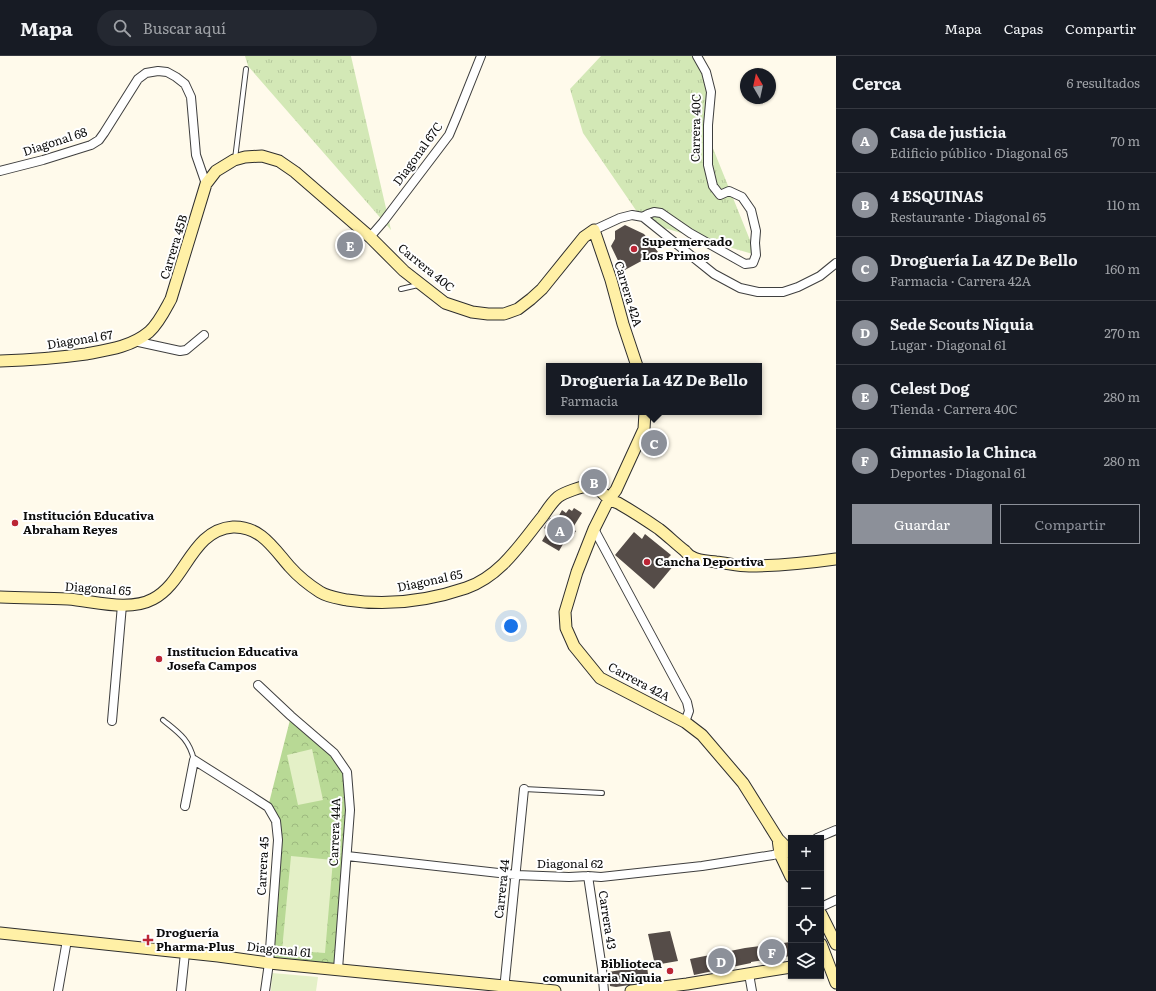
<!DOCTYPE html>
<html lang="es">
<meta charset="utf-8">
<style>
:root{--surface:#171b24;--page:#242831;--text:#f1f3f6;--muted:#9ea1a6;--line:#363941;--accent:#8c9099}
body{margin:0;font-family:Literata,serif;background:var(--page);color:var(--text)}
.controls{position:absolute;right:12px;bottom:12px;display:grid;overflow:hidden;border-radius:0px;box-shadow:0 1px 3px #0004}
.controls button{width:36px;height:36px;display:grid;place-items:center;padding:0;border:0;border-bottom:1px solid var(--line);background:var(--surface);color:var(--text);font:20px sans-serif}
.compass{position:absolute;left:740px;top:12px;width:36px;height:36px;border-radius:50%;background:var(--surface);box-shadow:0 1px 3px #0004;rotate:351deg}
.you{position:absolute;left:511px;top:570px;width:14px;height:14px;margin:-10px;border:3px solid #fff;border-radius:50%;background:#1a73e8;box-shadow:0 0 0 6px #1a73e833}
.badge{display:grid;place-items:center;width:26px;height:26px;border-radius:50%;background:var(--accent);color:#fff;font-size:13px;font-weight:700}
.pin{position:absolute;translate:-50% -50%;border:2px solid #fff;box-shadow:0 1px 4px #0006}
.popup{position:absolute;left:546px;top:307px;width:216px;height:52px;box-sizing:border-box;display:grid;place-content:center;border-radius:0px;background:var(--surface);filter:drop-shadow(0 1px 3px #0005);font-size:13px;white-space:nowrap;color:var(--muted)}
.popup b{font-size:15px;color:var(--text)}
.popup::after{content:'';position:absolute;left:50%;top:100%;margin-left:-8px;border:8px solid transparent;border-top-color:var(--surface)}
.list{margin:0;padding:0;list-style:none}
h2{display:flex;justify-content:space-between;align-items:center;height:52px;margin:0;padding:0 16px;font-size:17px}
h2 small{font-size:13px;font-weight:400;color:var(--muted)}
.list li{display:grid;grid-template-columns:26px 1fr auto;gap:12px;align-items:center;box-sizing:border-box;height:64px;padding:0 16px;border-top:1px solid var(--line)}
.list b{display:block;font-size:15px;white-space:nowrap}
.list p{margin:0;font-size:13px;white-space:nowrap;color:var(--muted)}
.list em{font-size:13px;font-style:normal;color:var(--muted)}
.actions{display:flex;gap:8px;padding:12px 16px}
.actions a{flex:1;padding:9px 0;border:1px solid var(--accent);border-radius:0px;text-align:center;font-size:14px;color:var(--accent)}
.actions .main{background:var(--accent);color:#fff}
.icon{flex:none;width:22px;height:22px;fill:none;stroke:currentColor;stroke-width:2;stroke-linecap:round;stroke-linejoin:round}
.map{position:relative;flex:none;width:836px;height:935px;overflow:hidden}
header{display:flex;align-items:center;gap:24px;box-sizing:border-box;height:56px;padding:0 20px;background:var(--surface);border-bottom:1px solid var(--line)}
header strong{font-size:19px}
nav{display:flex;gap:22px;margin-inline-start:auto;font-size:14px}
.search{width:280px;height:36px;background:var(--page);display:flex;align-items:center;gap:10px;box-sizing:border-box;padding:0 14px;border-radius:22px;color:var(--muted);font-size:15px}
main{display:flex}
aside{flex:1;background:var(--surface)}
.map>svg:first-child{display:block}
.grass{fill:url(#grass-tufts)}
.forest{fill:url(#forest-crowns)}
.pitch{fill:#e4f0c7}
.building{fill:#554c48}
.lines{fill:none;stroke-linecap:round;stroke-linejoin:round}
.lane-casing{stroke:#3f3f3f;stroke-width:6}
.street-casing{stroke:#3f3f3f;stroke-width:10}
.secondary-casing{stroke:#2e2e2e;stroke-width:13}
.lane{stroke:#fff;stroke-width:4}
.street{stroke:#fff;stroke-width:8}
.secondary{stroke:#fff0a6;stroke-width:11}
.poi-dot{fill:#bb2535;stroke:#fff;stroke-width:1.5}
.labels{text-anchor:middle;stroke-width:4;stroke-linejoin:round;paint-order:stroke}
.street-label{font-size:12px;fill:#0c0c0c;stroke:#fff}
.poi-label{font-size:12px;font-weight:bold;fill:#0c0c0c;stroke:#fff;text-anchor:start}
</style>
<header>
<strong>Mapa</strong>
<div class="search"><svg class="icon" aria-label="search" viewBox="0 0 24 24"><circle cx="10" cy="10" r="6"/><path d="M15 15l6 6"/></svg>Buscar aquí</div>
<nav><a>Mapa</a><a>Capas</a><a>Compartir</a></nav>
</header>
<main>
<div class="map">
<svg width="836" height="935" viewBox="0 0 836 935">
<defs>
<pattern id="grass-tufts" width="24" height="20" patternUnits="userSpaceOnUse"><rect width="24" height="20" fill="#d3e8b6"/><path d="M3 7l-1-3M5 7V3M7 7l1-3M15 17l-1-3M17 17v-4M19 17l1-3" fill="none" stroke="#b4c69b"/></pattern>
<pattern id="forest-crowns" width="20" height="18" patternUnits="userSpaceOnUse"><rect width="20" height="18" fill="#b8d995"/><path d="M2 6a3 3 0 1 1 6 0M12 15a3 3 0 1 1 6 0" fill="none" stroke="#9db97f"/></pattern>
</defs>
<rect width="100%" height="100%" fill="#fffaeb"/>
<!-- grass -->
<path class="grass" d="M245,0H351L391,174L248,10Z
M601,0H693L711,36L708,80L756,199L644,166L583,77L570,33Z"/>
<!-- forest -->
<path class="forest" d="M291,660L347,716L350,754L338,913L269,907L278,784L268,751Z"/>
<!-- pitch -->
<path class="pitch" d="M312,693L323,744L298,749L287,699Z
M291,800L333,804L325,897L282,894Z
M272,917L318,921L316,935H271Z"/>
<!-- building -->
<path class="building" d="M625,169L644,178L658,196L623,215L611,190L615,183V175Z
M574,452L582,457L572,473L576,475L570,485L566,483L559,495L542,485L548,475L544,472L550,462L556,465L562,454L566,457L569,453L572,455Z
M634,476L642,483L645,478L671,499L667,503L674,509L654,533L615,499Z
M670,875L678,905L655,909L648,878Z
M791,886V900L751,906V907L694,919L690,903L745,892Z
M647,910L649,926L616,931L610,930L608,916Z"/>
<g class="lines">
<!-- lane casing -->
<g class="lane-casing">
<path id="lane" d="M235,103L246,13
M401,233L418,229
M163,664C179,677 189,683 194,704
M524,733L602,737"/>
</g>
<!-- street casing -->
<g class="street-casing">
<path id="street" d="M0,115L43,104L91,89L99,84L104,77L138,23L146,17L158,15L167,16L176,21L185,28L191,41L196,99L206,128
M643,161L648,158L654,156L661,157L690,177L745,208L753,207L756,199L755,187L756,175L751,154L742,141L729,135L720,139L713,130L708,109V69L711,36L706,16L697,0
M594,174L620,162L632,159L643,161L714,218L740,232L758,236H783L798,231L820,220L836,207
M370,181L383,166L449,79L457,60L481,0
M134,285L180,295L186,294L204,279
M594,473L687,646L689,655L685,666
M258,629L291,660L334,697L347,716L350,754L338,913
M112,665L122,549
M185,750L194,704L251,740L268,751L276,765L278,784L269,907L265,935
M817,782L836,774
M347,800L516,819L569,821L588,820L601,821L702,810L773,799L785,796
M588,820L602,913L604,935
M821,851L836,844
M749,918L752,935
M504,934L524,733
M58,935L67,884
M181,935L185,897"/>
</g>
<!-- secondary casing -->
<g class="secondary-casing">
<path id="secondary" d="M0,305C29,304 57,302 86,298C108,294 131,291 149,276C159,267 165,254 171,243L206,128L216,115L234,104L245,101L262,100L279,105L295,116L370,181L404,215L445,247L472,256L488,258H504L518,253L531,243L542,233L584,181L594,174L611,224L623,268L637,310
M645,356L644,373L616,434L609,443L594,473L577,516L565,556L566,572L574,590L600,622L685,666L702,679L743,727L778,783L789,794L791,797
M0,541C23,542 45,542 68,543C94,545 129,556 153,543C186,526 191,474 233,471C261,470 274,493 290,511C298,520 309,529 320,536C328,541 338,542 347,544C387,550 428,545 466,532C501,520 521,487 543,460C547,454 552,446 558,441C563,437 582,430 589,430C599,431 603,438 609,443C612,445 615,446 618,447C632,455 646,464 659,473C668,480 676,488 685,495C687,497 689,500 692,501C698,505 709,505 716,506C727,507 738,510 749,510C778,510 808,507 836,503
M778,783L780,798L791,821
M821,858L836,888
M0,877L218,900L269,907L555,935
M821,888L836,927
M631,935L687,928L791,911"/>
</g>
<!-- lane -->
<use href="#lane" class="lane"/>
<!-- street -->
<use href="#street" class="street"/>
<!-- secondary -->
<use href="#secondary" class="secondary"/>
</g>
<!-- markers -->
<g class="poi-dot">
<circle cx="634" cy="193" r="4"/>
<circle cx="15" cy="467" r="4"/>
<circle cx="647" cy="506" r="4"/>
<circle cx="159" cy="603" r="4"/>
<path d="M146 878h4v4h4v4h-4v4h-4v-4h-4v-4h4z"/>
<circle cx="670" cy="915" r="4"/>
</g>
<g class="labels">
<!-- street labels -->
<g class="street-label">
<text transform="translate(696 72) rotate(-89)" y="4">Carrera 40C</text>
<text transform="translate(55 86) rotate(-18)" y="4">Diagonal 68</text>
<text transform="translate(418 98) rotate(-54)" y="4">Diagonal 67C</text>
<text transform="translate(174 191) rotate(-73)" y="4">Carrera 45B</text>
<text transform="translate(426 212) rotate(39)" y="4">Carrera 40C</text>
<text transform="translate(628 238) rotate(73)" y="4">Carrera 42A</text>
<text transform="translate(80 284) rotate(-9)" y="4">Diagonal 67</text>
<text transform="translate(430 525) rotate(-12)" y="4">Diagonal 65</text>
<text transform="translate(98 533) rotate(4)" y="4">Diagonal 65</text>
<text transform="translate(639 626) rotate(28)" y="4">Carrera 42A</text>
<text transform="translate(335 776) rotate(-88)" y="4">Carrera 44A</text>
<text x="570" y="812">Diagonal 62</text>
<text transform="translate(263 810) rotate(-87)" y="4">Carrera 45</text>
<text transform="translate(502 833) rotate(-84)" y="4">Carrera 44</text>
<text transform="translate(607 864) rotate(81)" y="4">Carrera 43</text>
<text transform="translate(279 894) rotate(6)" y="4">Diagonal 61</text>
</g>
<!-- poi labels -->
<g class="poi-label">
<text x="642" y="190">Supermercado<tspan x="642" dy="14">Los Primos</tspan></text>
<text x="23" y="464">Institución Educativa<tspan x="23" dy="14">Abraham Reyes</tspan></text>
<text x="655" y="510">Cancha Deportiva</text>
<text x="167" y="600">Institucion Educativa<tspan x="167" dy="14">Josefa Campos</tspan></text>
<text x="156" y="881">Droguería<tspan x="156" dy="14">Pharma-Plus</tspan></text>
<text x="662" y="912" text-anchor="end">Biblioteca<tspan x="662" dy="14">comunitaria Niquia</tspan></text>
</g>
</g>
</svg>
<div class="controls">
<button>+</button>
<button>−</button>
<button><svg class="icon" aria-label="locate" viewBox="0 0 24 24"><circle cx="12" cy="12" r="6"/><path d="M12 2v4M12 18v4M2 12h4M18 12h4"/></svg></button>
<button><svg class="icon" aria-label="layers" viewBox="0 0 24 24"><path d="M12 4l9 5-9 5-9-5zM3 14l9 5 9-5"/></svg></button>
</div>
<svg class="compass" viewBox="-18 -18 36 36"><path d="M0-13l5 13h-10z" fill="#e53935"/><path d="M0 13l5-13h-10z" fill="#9ea1a6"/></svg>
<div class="you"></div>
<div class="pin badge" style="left:560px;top:474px">A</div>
<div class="pin badge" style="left:594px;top:426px">B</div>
<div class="pin badge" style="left:654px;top:387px">C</div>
<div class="popup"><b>Droguería La 4Z De Bello</b>Farmacia</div>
<div class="pin badge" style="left:721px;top:905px">D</div>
<div class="pin badge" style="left:350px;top:189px">E</div>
<div class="pin badge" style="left:772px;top:896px">F</div>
</div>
<aside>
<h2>Cerca<small>6 resultados</small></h2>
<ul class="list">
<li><span class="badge">A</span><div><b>Casa de justicia</b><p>Edificio público · Diagonal 65</p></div><em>70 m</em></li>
<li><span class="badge">B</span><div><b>4 ESQUINAS</b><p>Restaurante · Diagonal 65</p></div><em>110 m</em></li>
<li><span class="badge">C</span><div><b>Droguería La 4Z De Bello</b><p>Farmacia · Carrera 42A</p></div><em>160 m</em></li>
<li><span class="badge">D</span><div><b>Sede Scouts Niquia</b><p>Lugar · Diagonal 61</p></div><em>270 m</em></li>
<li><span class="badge">E</span><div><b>Celest Dog</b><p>Tienda · Carrera 40C</p></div><em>280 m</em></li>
<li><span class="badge">F</span><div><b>Gimnasio la Chinca</b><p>Deportes · Diagonal 61</p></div><em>280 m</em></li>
</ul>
<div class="actions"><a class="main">Guardar</a><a>Compartir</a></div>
</aside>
</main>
